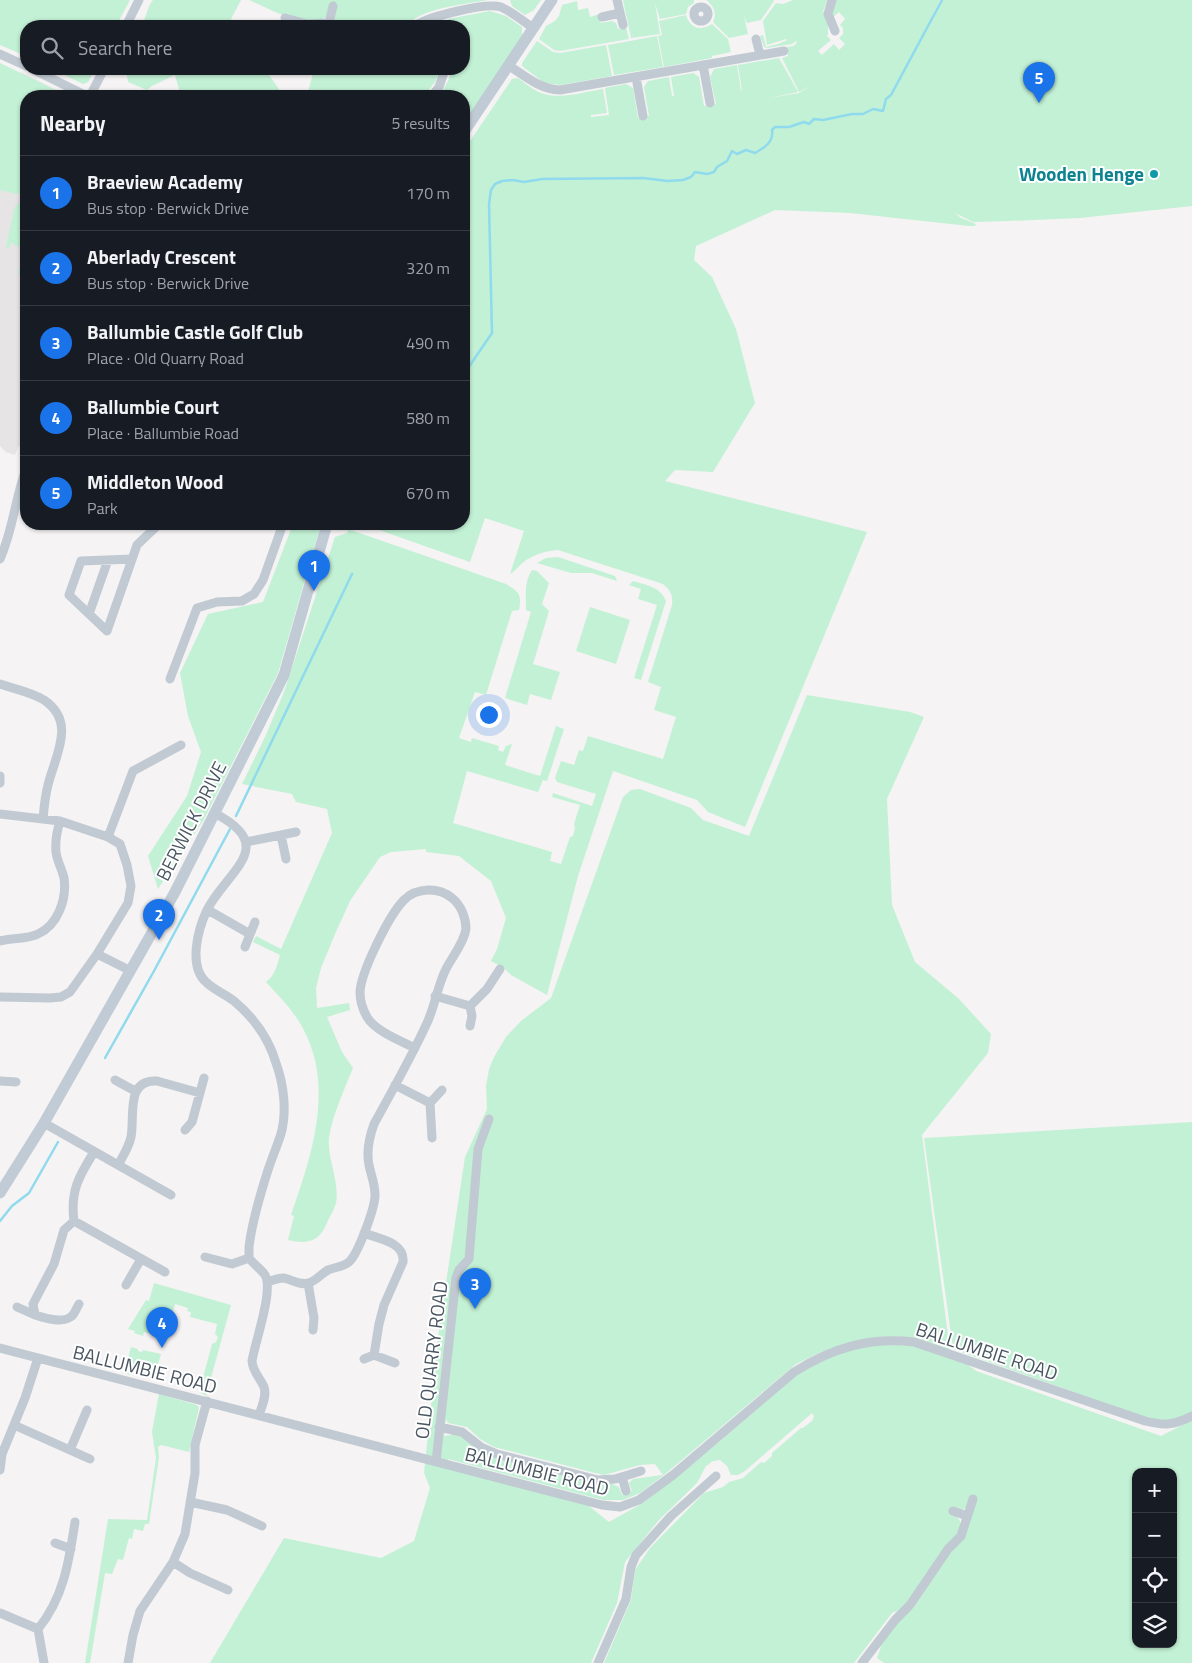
<!DOCTYPE html>
<meta charset="utf-8">
<style>
:root{--surface:#171b24;--page:#20242c;--text:#f1f3f6;--muted:#9ea1a6;--line:#363941;--accent:#1a73e8}
body{margin:0;font-family:"Titillium Web",sans-serif;background:var(--page);color:var(--text)}
.controls{position:absolute;right:15px;bottom:15px;display:grid;overflow:hidden;border-radius:10px;box-shadow:0 1px 4px #0004}
.controls button{width:45px;height:45px;display:grid;place-items:center;padding:0;border:0;border-bottom:1px solid var(--line);background:var(--surface);color:var(--text);font:25px sans-serif}
.you{position:absolute;left:488px;top:714px;width:18px;height:18px;margin:-12px;border:4px solid #fff;border-radius:50%;background:#1a73e8;box-shadow:0 0 0 8px #1a73e833}
.badge{display:grid;place-items:center;width:32px;height:32px;border-radius:50%;background:var(--accent);color:#fff;font-size:16px;font-weight:700}
.pin{position:absolute;translate:-50% -41px;filter:drop-shadow(0 1px 2px #0008)}
.pin::after{content:'';position:absolute;top:26px;width:18px;height:15px;background:inherit;clip-path:polygon(0 0,100% 0,50% 100%)}
.list{margin:0;padding:0;list-style:none}
h2{display:flex;justify-content:space-between;align-items:center;height:65px;margin:0;padding:0 20px;font-size:21px}
h2 small{font-size:16px;font-weight:400;color:var(--muted)}
.list li{display:grid;grid-template-columns:32px 1fr auto;gap:15px;align-items:center;box-sizing:border-box;height:75px;padding:0 20px;border-top:1px solid var(--line)}
.list b{display:block;font-size:19px;white-space:nowrap}
.list p{margin:0;font-size:16px;white-space:nowrap;color:var(--muted)}
.list em{font-size:16px;font-style:normal;color:var(--muted)}
.icon{flex:none;width:28px;height:28px;fill:none;stroke:currentColor;stroke-width:2;stroke-linecap:round;stroke-linejoin:round}
.map{position:relative;flex:none;width:1192px;height:1663px;overflow:hidden}
.search{position:absolute;background:var(--surface);box-shadow:0 1px 4px #0004;left:20px;top:20px;width:450px;height:55px;display:flex;align-items:center;gap:12px;box-sizing:border-box;padding:0 18px;border-radius:20px;color:var(--muted);font-size:19px}
.panel{position:absolute;background:var(--surface);box-shadow:0 1px 4px #0004;left:20px;top:90px;width:450px;height:440px;border-radius:20px}
.map>svg:first-child{display:block}
.education{fill:#e6e4e5}
.green{fill:#c3f1d5;fill-rule:evenodd}
.lines{fill:none;stroke-linecap:round;stroke-linejoin:round}
.stream{stroke:#90daee;stroke-width:2.5}
.street{stroke:#c1cad2;stroke-width:9}
.secondary{stroke:#c1cbd6;stroke-width:11}
.culture-dot{fill:#0f9aa8;stroke:#fff;stroke-width:2}
.labels{text-anchor:middle;stroke-width:4;stroke-linejoin:round;paint-order:stroke}
.culture-label{font-size:19px;font-weight:bold;fill:#0d838f;stroke:#fff;text-anchor:end}
.street-label{font-size:19px;fill:#4a5661;stroke:#fff}
</style>
<div class="map">
<svg width="1192" height="1663" viewBox="0 0 1192 1663">
<rect width="100%" height="100%" fill="#f5f3f3"/>
<!-- education -->
<path class="education" d="M21,72L68,96H26V444L18,447L15,455L6,452L0,446V115Z"/>
<!-- green -->
<path class="green" d="M0,0H130L116,26H26V56L0,45Z
M153,0H241L231,19L236,26H142L150,4Z
M249,0H488C467,4 419,8 407,26H339L333,18L326,17C308,31 268,8 249,0Z
M510,0H541L534,10L525,15L512,6Z
M623,0H694V3L688,7L686,14L660,19L655,3L660,34L631,38Z
M706,0H773L774,1L761,20L747,23L744,16L748,34L729,38L713,22C717,13 714,6 706,0Z
M793,0H827L823,12L826,13L828,24V34L827,36L831,40L818,51L822,55L834,44L839,50L845,44L839,38L843,34V28L840,25L845,19L839,12L833,17V10L836,0H940L906,68L942,0H1192V206L1080,218L1008,221L973,222L955,213L961,218L976,224L975,226H969L850,213L775,210L696,246L694,260L712,277L736,329L755,403L713,472L675,470L665,481L867,532L745,827L708,812L697,800L613,771L578,876L547,995L511,975L504,968L491,961L497,949L506,918L491,881L459,856L426,852V849L391,852L380,857L350,901L335,934L321,968L316,988L317,1008L349,1003L350,1010L327,1017L342,1052L353,1068C345,1088 332,1116 329,1138C327,1159 340,1182 336,1203C334,1210 329,1218 326,1225C318,1243 305,1244 288,1240L294,1216L291,1215C313,1152 338,1078 296,1017C287,1004 276,993 266,982C275,975 277,966 280,955L253,942L256,936L281,949L332,833L327,809L296,802L292,794L242,784L265,737L284,692L335,537L347,533L348,529L506,584C519,592 522,594 519,610L512,611L486,695L475,692L459,738L471,742L472,738L499,746L498,750L503,752L506,746L512,744L505,765L540,776L556,726L564,729L549,775L547,781L543,780L538,792L467,771L453,823L552,852L550,861L561,864L570,837L573,836L575,828L574,824L580,805L552,797L553,793L592,806L596,794L557,782L555,778L561,761L574,765L579,750L583,751L588,736L663,759L676,717L654,710L661,687L648,682L672,605C673,595 671,591 663,584L558,550C545,551 540,553 530,558C522,561 517,570 510,574L524,531L485,518L470,562L362,524H464V150L512,79L518,78C525,83 533,90 541,93C561,100 583,92 603,89L607,113L591,115V117L609,115L605,88L626,84L633,88L638,118L649,116L644,87L648,81L669,77L672,96H674L671,77L693,73L699,77L704,106L716,104L710,77L714,69L737,65L741,91H742L738,65L779,58L798,92L770,98L799,93L812,85L799,92L782,58L788,56L787,47L794,46L797,42L796,41L792,44L767,48L764,47L760,36L763,35L766,47L778,44L787,40L786,39L767,45L763,21L776,3L783,4Z
M577,1L578,10L588,8L590,17L599,14L601,23L612,21L616,23L618,29L626,27L629,39L560,51L554,50L539,39L546,26L555,21L559,16L562,5Z
M490,11L506,16L522,27V36L464,124V96H440L449,79L451,69H464V26H444L448,19Z
M686,15C690,28 700,32 712,24L728,39L731,52L712,56V58L664,67L658,36L662,35L659,21Z
M657,36L663,67L614,75L608,45Z
M537,41L553,52L560,53L606,45L612,76L560,85L552,84L543,82L522,66V63Z
M0,63L68,96H26V192L16,194L1,190L0,194Z
M52,69H95L88,82L83,84Z
M126,69H271L269,75L281,92L280,96H181L175,75L152,86L147,90L128,82Z
M314,69H440L435,82L424,96H307Z
M24,202L26,203V278L25,276L18,274L24,249L11,243L8,249L6,248L14,209L17,204Z
M293,524H321L278,673L203,821L158,889L148,856L187,796L201,752L188,716L180,673L208,614L263,602Z
M558,557L615,576L617,581L592,573H571L537,563L546,558Z
M532,570L537,571L549,583L542,604L549,611L533,664L560,672L551,700L530,694L527,705L505,698L531,612L526,610C526,596 524,582 532,570Z
M633,581C646,585 661,587 666,601L641,680L634,678L657,605L638,599L641,589L629,585Z
M590,607L630,620L616,664L576,651Z
M807,695L910,712L924,717L887,799L892,905L915,962L958,998L991,1034L988,1053L922,1135L950,1351L976,1371L1161,1436L1192,1420V1663H884L877,1658L881,1647L879,1646L906,1612L913,1609L951,1551L963,1538L967,1506L963,1510H959L957,1517C964,1524 959,1530 955,1537L903,1609L892,1613L854,1663H604L631,1600L635,1570L650,1548L704,1493L723,1487L729,1482L743,1478L761,1462L764,1463L772,1456V1453L801,1428H803L812,1421L814,1416L812,1413L745,1471L738,1475H731L727,1466L720,1460L713,1461L706,1466L697,1483L659,1520L625,1562L617,1603L591,1663H210L284,1538L381,1558L414,1541L430,1488L424,1473L439,1329L465,1157L487,1109L486,1086L489,1069L494,1057L506,1037L521,1021L551,998L623,797L631,790L640,789L691,808L703,820L749,836ZM823,1351L826,1356L797,1374L719,1442L643,1503L609,1522L585,1503L445,1467L448,1459L603,1500H623L640,1493L664,1475L796,1364ZM446,1419L448,1423L467,1427L480,1439L494,1447L591,1472L604,1475L640,1465L655,1464L663,1475L633,1479L629,1483L632,1491L622,1495L619,1487L614,1485L613,1483L603,1484L591,1483L480,1450L461,1435L451,1433V1435L444,1436ZM1136,1472H1173V1644H1136Z
M1192,1122V1412C1174,1421 1166,1422 1146,1418L953,1349L924,1138Z
M154,1283L231,1305L206,1396L200,1392V1389L212,1344L216,1342L218,1337L215,1334L217,1324L190,1317L191,1312L187,1311L188,1308L175,1304L171,1320L167,1319L164,1329L157,1327L155,1335L144,1332L143,1336L134,1333L135,1331L128,1329L146,1300L149,1301Z
M131,1347L138,1349V1351L142,1352L143,1350L161,1354L156,1372L153,1371L152,1375L132,1370L130,1375L127,1374V1371L125,1370Z
M159,1394L197,1405L199,1408L189,1452L161,1445L158,1447L159,1457L149,1524H145L143,1531L134,1529L132,1539L129,1538L123,1560L118,1559L112,1574L105,1573L90,1663H85L108,1519L147,1520L156,1458L152,1432Z"/>
<g class="lines">
<!-- stream -->
<path class="stream" d="M464,374L492,333L489,204L491,190L495,184L502,181L513,180L524,182L542,179L643,178L668,181L683,180L691,177L695,172L707,174L714,172L717,167L727,161L732,151L737,154L746,150L755,153C764,148 774,142 772,130L775,127H789L804,122L809,124L814,119L823,120L852,114H863L873,109L883,111L886,99L891,95L942,0
M236,816L352,574
M105,1058L154,971L230,829
M0,1221L12,1206L29,1193L58,1142"/>
<!-- street -->
<path class="street" d="M617,0L623,25
M832,0L828,14L835,31
M694 14a7 7 0 1 1 14 0a7 7 0 1 1-14 0Z
M602,17L620,13
M285,18L307,24L329,23L334,26
M329,23L333,6
M126,26L139,0
M415,26C427,17 486,2 501,7C512,12 523,21 533,28
M756,39L760,55
M0,54L26,66
M508,65C525,76 539,89 560,90L784,51
M703,65L710,103
M32,69L87,96
M636,77L643,116
M90,96L104,69
M432,96L439,87L445,69
M0,559C13,530 15,499 26,469
M132,559L81,561L69,595L107,631L137,545L159,524
M89,614L108,560
M170,679L197,608L217,602L242,601L254,594L263,580L283,524
M0,684C14,689 31,692 44,700C77,722 55,756 48,785C45,796 44,808 43,819
M0,776V783
M214,813C280,846 227,871 207,910C198,929 188,966 206,982C214,990 225,994 234,1001C253,1017 269,1039 276,1063C284,1085 287,1112 281,1134C277,1146 272,1158 268,1170C260,1195 252,1221 249,1247V1258C254,1265 261,1269 265,1275C274,1290 255,1342 252,1361C253,1373 260,1377 264,1387C267,1396 262,1406 259,1415
M0,814L60,821L108,837L120,844L127,865L131,886L128,903L97,954L70,992L61,997L50,998L0,997
M281,835L286,859
M108,837L133,771L181,745
M246,842L296,832
M208,910L250,934
M0,941C13,937 26,940 38,934C58,925 67,899 64,878C62,869 57,861 56,852C55,842 57,831 60,821
M245,947L255,922
M97,954L131,971
M435,996L470,1006L487,989L500,969
M470,1006L472,1016L470,1026
M115,1080L135,1091
M0,1081L16,1082
M395,1085L430,1103
M44,1123L171,1195
M185,1130L192,1122L204,1078
M432,1138L430,1103L442,1090
M94,1152C79,1176 70,1191 74,1221L165,1272
M118,1165C123,1156 129,1147 131,1137C135,1117 125,1079 157,1081L200,1093
M74,1221L64,1230L54,1264L33,1304L35,1315C45,1318 63,1324 72,1316C75,1313 77,1307 79,1304
M364,1233C379,1239 405,1242 403,1262L384,1305L379,1324L374,1355
M205,1257L232,1264L249,1258
M268,1282C273,1280 278,1278 283,1278C292,1279 299,1286 309,1283C317,1280 321,1274 328,1270C335,1267 343,1267 349,1262C358,1254 375,1208 375,1195C375,1184 371,1175 369,1165C366,1151 369,1138 374,1124C392,1091 411,1058 427,1023C435,1006 437,987 446,969C452,957 464,943 466,929C466,918 461,905 452,898C439,887 417,887 404,900C389,915 361,972 360,992C360,1001 363,1010 367,1017C375,1031 401,1041 415,1048
M308,1283L314,1318L313,1330
M126,1285L141,1259
M17,1307L35,1315
M0,1348L602,1505L620,1507L639,1500L673,1475L794,1372C832,1348 869,1337 914,1342L1145,1421C1165,1426 1174,1425 1192,1416
M364,1359L374,1355L395,1363
M14,1425L90,1459
M439,1427L462,1432L481,1447L497,1454L598,1480L615,1479L641,1471
M70,1450L87,1410
M436,1462L456,1278L459,1270L469,1259L478,1149L489,1119
M0,1470L2,1454L25,1398L38,1358
M622,1477L626,1491
M190,1502L227,1510L262,1526
M953,1511L967,1516
M55,1543L71,1549
M173,1562L190,1573L228,1590
M0,1613L38,1629
M44,1663L38,1629C64,1597 69,1561 75,1522
M128,1663L133,1635L140,1611L173,1562L185,1534L195,1473V1445L207,1401
M598,1663L626,1599L631,1567L636,1555L671,1516L716,1476
M862,1663L895,1620L910,1605L948,1549L961,1536L973,1499"/>
<!-- secondary -->
<path class="secondary" d="M464,132L552,0
M0,1193L44,1123L175,892L284,675L327,524"/>
</g>
<!-- markers -->
<circle class="culture-dot" cx="1154" cy="174" r="5"/>
<g class="labels">
<!-- culture labels -->
<g class="culture-label">
<text x="1144" y="181">Wooden Henge</text>
</g>
<!-- street labels -->
<g class="street-label">
<text transform="translate(191 821) rotate(-63)" y="7">BERWICK DRIVE</text>
<text transform="translate(987 1351) rotate(18)" y="7">BALLUMBIE ROAD</text>
<text transform="translate(431 1360) rotate(-83)" y="7">OLD QUARRY ROAD</text>
<text transform="translate(145 1369) rotate(14)" y="7">BALLUMBIE ROAD</text>
<text transform="translate(537 1471) rotate(14)" y="7">BALLUMBIE ROAD</text>
</g>
</g>
</svg>
<div class="controls">
<button>+</button>
<button>−</button>
<button><svg class="icon" aria-label="locate" viewBox="0 0 24 24"><circle cx="12" cy="12" r="6"/><path d="M12 2v4M12 18v4M2 12h4M18 12h4"/></svg></button>
<button><svg class="icon" aria-label="layers" viewBox="0 0 24 24"><path d="M12 4l9 5-9 5-9-5zM3 14l9 5 9-5"/></svg></button>
</div>
<div class="you"></div>
<div class="pin badge" style="left:314px;top:591px">1</div>
<div class="pin badge" style="left:159px;top:940px">2</div>
<div class="pin badge" style="left:475px;top:1309px">3</div>
<div class="pin badge" style="left:162px;top:1348px">4</div>
<div class="pin badge" style="left:1039px;top:103px">5</div>
<div class="search"><svg class="icon" aria-label="search" viewBox="0 0 24 24"><circle cx="10" cy="10" r="6"/><path d="M15 15l6 6"/></svg>Search here</div>
<section class="panel">
<h2>Nearby<small>5 results</small></h2>
<ul class="list">
<li><span class="badge">1</span><div><b>Braeview Academy</b><p>Bus stop · Berwick Drive</p></div><em>170 m</em></li>
<li><span class="badge">2</span><div><b>Aberlady Crescent</b><p>Bus stop · Berwick Drive</p></div><em>320 m</em></li>
<li><span class="badge">3</span><div><b>Ballumbie Castle Golf Club</b><p>Place · Old Quarry Road</p></div><em>490 m</em></li>
<li><span class="badge">4</span><div><b>Ballumbie Court</b><p>Place · Ballumbie Road</p></div><em>580 m</em></li>
<li><span class="badge">5</span><div><b>Middleton Wood</b><p>Park</p></div><em>670 m</em></li>
</ul>
</section>
</div>
